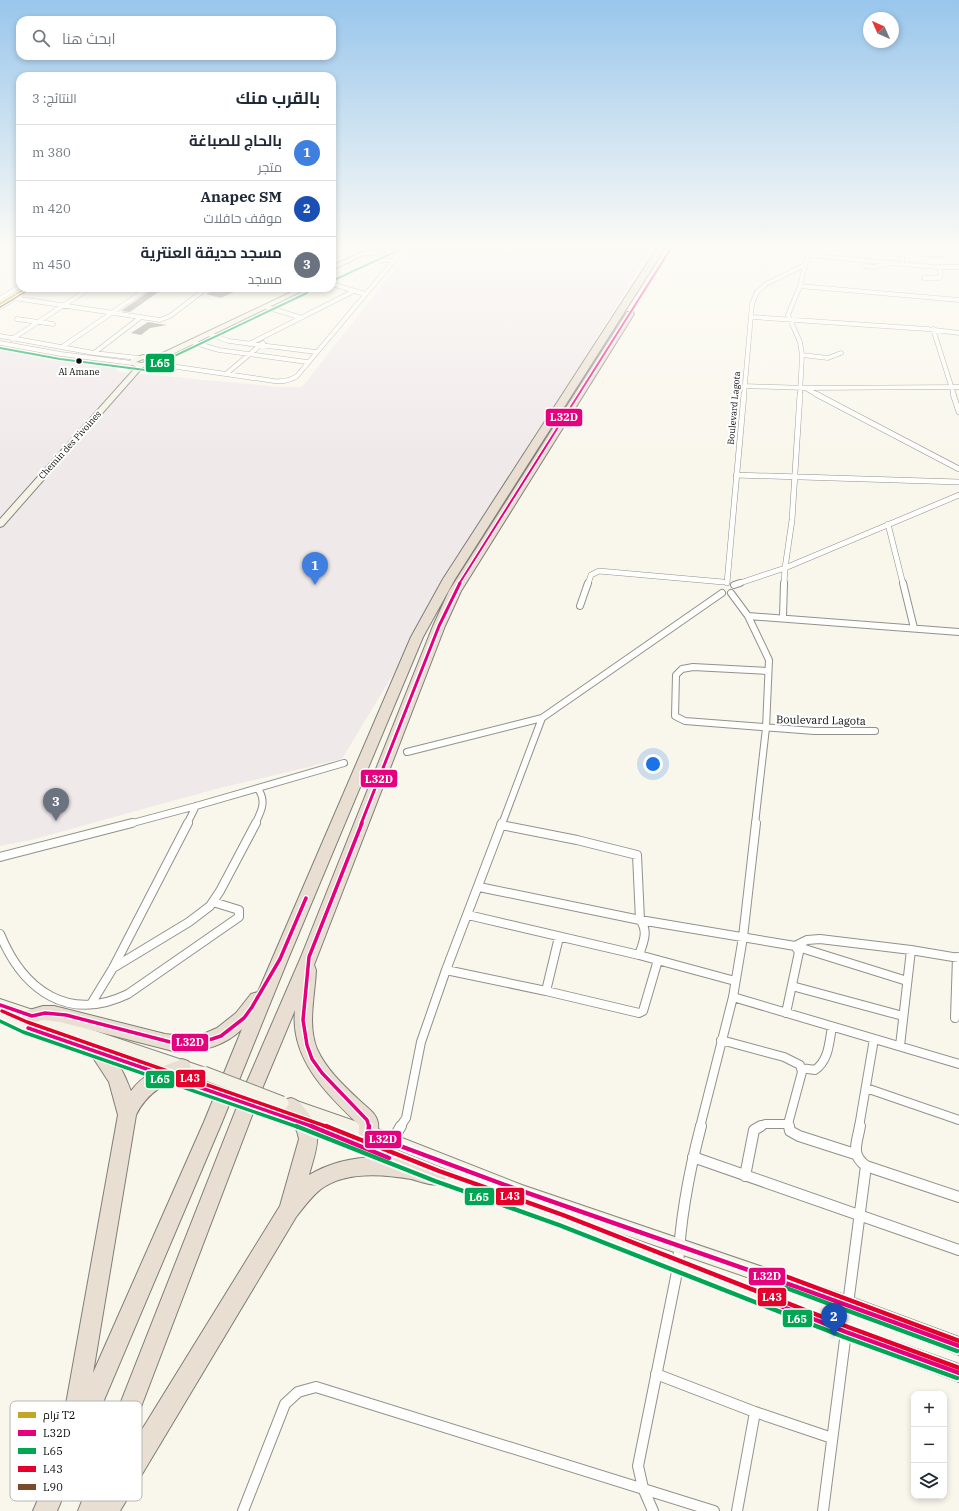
<!DOCTYPE html>
<html lang="ar">
<meta charset="utf-8">
<style>
:root{--surface:#fff;--page:#f2f2f3;--text:#1f2937;--muted:#747a83;--line:#e0e1e3;--accent:#1a73e8}
body{margin:0;font-family:"IBM Plex Serif",Cairo,serif;background:var(--page);color:var(--text);direction:rtl}
.controls{position:absolute;right:12px;bottom:12px;display:grid;overflow:hidden;border-radius:8px;box-shadow:0 2px 6px #0003}
.controls button{width:36px;height:36px;display:grid;place-items:center;padding:0;border:0;border-bottom:1px solid var(--line);background:var(--surface);color:var(--text);font:20px sans-serif}
.compass{position:absolute;left:863px;top:12px;width:36px;height:36px;border-radius:50%;background:var(--surface);box-shadow:0 2px 6px #0003;rotate:315deg}
.you{position:absolute;left:653px;top:764px;width:14px;height:14px;margin:-10px;border:3px solid #fff;border-radius:50%;background:#1a73e8;box-shadow:0 0 0 6px #1a73e833}
.badge{display:grid;place-items:center;width:26px;height:26px;border-radius:50%;background:var(--accent);color:#fff;font-size:13px;font-weight:700}
.pin{position:absolute;translate:-50% -33px;filter:drop-shadow(0 1px 2px #0008)}
.pin::after{content:'';position:absolute;top:21px;width:14px;height:12px;background:inherit;clip-path:polygon(0 0,100% 0,50% 100%)}
.list{margin:0;padding:0;list-style:none}
h2{display:flex;justify-content:space-between;align-items:center;height:52px;margin:0;padding:0 16px;font-size:17px}
h2 small{font-size:13px;font-weight:400;color:var(--muted)}
.list li{display:grid;grid-template-columns:26px 1fr auto;gap:12px;align-items:center;box-sizing:border-box;height:56px;padding:0 16px;border-top:1px solid var(--line)}
.list b{display:block;font-size:15px;white-space:nowrap}
.list p{margin:0;font-size:13px;white-space:nowrap;color:var(--muted)}
.list em{font-size:13px;font-style:normal;color:var(--muted)}
.icon{flex:none;width:22px;height:22px;fill:none;stroke:currentColor;stroke-width:2;stroke-linecap:round;stroke-linejoin:round}
.map{position:relative;flex:none;width:959px;height:1511px;overflow:hidden;direction:ltr}
.search{position:absolute;background:var(--surface);box-shadow:0 2px 6px #0003;left:16px;top:16px;width:320px;height:44px;display:flex;align-items:center;gap:10px;box-sizing:border-box;padding:0 14px;border-radius:12px;color:var(--muted);font-size:15px}
.panel{position:absolute;background:var(--surface);box-shadow:0 2px 6px #0003;left:16px;top:72px;width:320px;height:220px;border-radius:12px;direction:rtl}
.map>svg:first-child{display:block}
.industrial{fill:#f0e9ea}
.building{fill:#9b9993}
.lines{fill:none;stroke-linecap:round;stroke-linejoin:round}
.street-far4-casing{stroke:#92918c;stroke-width:5}
.street-far3-casing{stroke:#92918c;stroke-width:6}
.street-far2-casing{stroke:#92918c;stroke-width:8}
.street-far1-casing{stroke:#92918c;stroke-width:10}
.street-casing{stroke:#92918c;stroke-width:12}
.secondary-casing{stroke:#888782;stroke-width:2}
.highway-casing{stroke:#7f7e79;stroke-width:2}
.street-far4{stroke:#fefefc;stroke-width:4}
.street-far3{stroke:#fefefc;stroke-width:5}
.street-far2{stroke:#fefefc;stroke-width:6}
.street-far1{stroke:#fefefc;stroke-width:8}
.street{stroke:#fefefc;stroke-width:10}
.secondary{fill:#f4f3e6;fill-rule:evenodd}
.highway{fill:#e9ded2;fill-rule:evenodd}
.secondary-bridge-casing{stroke:#888782;stroke-width:15;stroke-linecap:butt}
.secondary-bridge{stroke:#f4f3e6;stroke-width:13}
.bus-1-far3-casing{stroke:#fff;stroke-width:4}
.bus-1-far2-casing{stroke:#fff;stroke-width:6}
.bus-1-far1-casing{stroke:#fff;stroke-width:6}
.bus-1-casing{stroke:#fff;stroke-width:8}
.bus-2-far2-casing{stroke:#fff;stroke-width:4}
.bus-2-far1-casing{stroke:#fff;stroke-width:6}
.bus-2-casing{stroke:#fff;stroke-width:8}
.bus-3-far1-casing{stroke:#fff;stroke-width:6}
.bus-3-casing{stroke:#fff;stroke-width:8}
.bus-4-casing{stroke:#fff;stroke-width:4}
.bus-1-far3{stroke:#e5007d;stroke-width:2}
.bus-1-far2{stroke:#e5007d;stroke-width:3}
.bus-1-far1{stroke:#e5007d;stroke-width:3.5}
.bus-1{stroke:#e5007d;stroke-width:4.5}
.bus-2-far2{stroke:#00a651;stroke-width:2}
.bus-2-far1{stroke:#00a651;stroke-width:3.5}
.bus-2{stroke:#00a651;stroke-width:4.5}
.bus-3-far1{stroke:#e4002b;stroke-width:3.5}
.bus-3{stroke:#e4002b;stroke-width:4.5}
.bus-4{stroke:#7a4b2a;stroke-width:2}
.tram-1-casing{stroke:#fff;stroke-width:4}
.tram-1{stroke:#c2a726;stroke-width:2}
.bus-dot{fill:#0a0a0a;stroke:#fff;stroke-width:1.5}
.labels{text-anchor:middle;stroke-width:4;stroke-linejoin:round;paint-order:stroke}
.far-bus-label{font-size:9px;fill:#0a0a0a;stroke:#fff}
.far-street-label{font-size:9px;fill:#0a0a0a;stroke:#fff}
.street-label{font-size:11px;fill:#0a0a0a;stroke:#fff}
.key{fill:#fff;stroke:#b6b6b6;stroke-width:1}
.key-label{font-size:11px;fill:#0a0a0a}
.line-badge{stroke:#fff;stroke-width:1.5}
.badge-label{font-size:11px;text-anchor:middle;font-weight:bold;fill:#fff}
</style>
<div class="map">
<svg width="959" height="1511" viewBox="0 0 959 1511">
<rect width="100%" height="100%" fill="#f9f7ec"/>
<!-- industrial -->
<path class="industrial" d="M414,245H477L512,250L515,245H653L342,759L216,789L31,840L0,846V348L46,355L112,361L119,372L282,387H302Z"/>
<!-- building -->
<path class="building" d="M219,288H224L236,291L221,298L206,294Z
M151,290L160,291L130,312L121,311Z
M148,322L167,325L150,328L141,335L131,333Z"/>
<g class="lines">
<!-- street-far4 casing -->
<g class="street-far4-casing">
<path id="street-far4" d="M897,245L902,256V262
M918,245L922,254H942L936,245
M378,254L396,257
M0,255L20,245
M808,255L935,267H959
M373,257L381,260L392,261
M864,266L874,267L889,264
M924,278H939L941,274L939,267
M332,284L365,294
M800,286L959,300
M71,288L87,290
M14,298L160,320L170,316L207,288
M0,299L20,286
M0,307L31,288
M266,307L299,317
M752,317L927,329L959,333
M17,319L53,324
M933,329L954,395
M209,334L229,341L316,352
M0,336L94,353L138,358
M12,339L90,288
M192,342L219,350L307,362
M0,343L61,354L132,363
M249,344L354,291
M62,347L148,288
M94,353L141,317
M802,355L828,358L841,353
M150,363L274,381C283,382 290,381 297,376L407,245
M226,374L263,343
M744,386L805,388L959,387
M807,389L818,395
M744,395L752,304L757,292L766,284L805,265
M800,395L802,355L800,342L788,315L800,286L810,245"/>
</g>
<!-- street-far3 casing -->
<g class="street-far3-casing">
<path id="street-far3" d="M816,394L959,469
M953,394L959,412
M736,475L959,482
M888,524L903,584
M727,583L744,394
M588,584L591,575L599,571L723,582
M737,584L785,568L959,495
M784,584L785,568L792,520L800,394"/>
</g>
<!-- street-far2 casing -->
<g class="street-far2-casing">
<path id="street-far2" d="M903,583L914,628
M734,585L740,583
M731,593L748,616L769,660L766,728L755,824
M580,606L588,583
M748,616L959,632
M783,617L784,583
M768,671L693,667L682,669L676,675L675,716L685,721L814,731H875
M407,752L542,718L722,593
M129,824L196,806L344,763
M187,824L196,806
M255,824C261,812 267,801 258,789
M502,824L542,718"/>
</g>
<!-- street-far1 casing -->
<g class="street-far1-casing">
<path id="street-far1" d="M501,825L577,840L637,855L640,920C649,931 643,943 639,955
M0,857L132,823
M479,887L640,920L795,946L907,981
M468,915L639,955L735,981
M0,934C23,990 68,1023 128,994L239,917V910L213,902
M113,968L189,922L210,906L220,891L256,823
M446,970L546,991L639,1013L643,1011L658,960
M792,986L903,1016
M546,991L559,937
M733,997L959,1064
M91,1004L113,968L188,823
M786,1013L799,952L795,946L807,940L820,939L911,950L959,958
M955,1018L957,957
M721,1040L784,1057L800,1065L802,1072L788,1124L789,1127
M900,1046L911,950
M801,1068L815,1070C829,1060 829,1043 832,1027
M866,1088L959,1120
M400,1127L406,1118L421,1042L446,970L502,823
M700,1127L733,997L743,937L756,823
M759,1127L765,1124H788
M859,1127L874,1039"/>
</g>
<!-- street casing -->
<g class="street-casing">
<path id="street" d="M789,1126L790,1131L799,1136L855,1154
M860,1126C857,1144 850,1154 866,1166L959,1197
M392,1141L401,1126
M693,1157L959,1250
M745,1176L754,1130L761,1126
M848,1304L866,1166
M656,1374L755,1412L832,1438
M243,1511L285,1404L298,1392L316,1387L714,1511
M653,1511L643,1488L638,1466L678,1267C680,1220 689,1172 701,1126
M737,1511L755,1412
M823,1511L846,1332"/>
</g>
<!-- secondary casing -->
<g class="secondary-casing">
<path id="secondary" d="M393,245H400L380,254L364,255L332,270V266L359,253L368,251H377Z
M300,288H308L150,365L143,367L3,526L0,527V519L136,367L129,363L131,359L143,355L152,358ZM143,359L147,361L142,363L136,362Z
M0,999L209,1069L211,1073L209,1077L204,1079L182,1073L10,1014L29,1022L201,1081L206,1082L208,1087L206,1092L201,1093L20,1031L0,1022Z
M294,1100L392,1134L522,1185L848,1296L959,1337V1355L848,1312L576,1218L846,1324L959,1364V1382L846,1340L561,1228L427,1179L424,1174L427,1169L432,1167L501,1191L391,1147L289,1112L287,1107L289,1102Z
M277,1107L406,1157L409,1162L406,1167L401,1169L272,1119L270,1114L272,1109Z"/>
</g>
<!-- highway casing -->
<g class="highway-casing">
<path id="highway" d="M659,245H667L455,579L423,637L288,959L222,1122L57,1511H33L53,1465L48,1456L66,1404L118,1115L109,1082L90,1053L93,1047C95,1047 97,1045 99,1045C112,1045 127,1080 131,1091C143,1074 163,1066 182,1059L188,1061L191,1067L188,1073C166,1083 147,1092 136,1115L93,1373L204,1122L242,1029C225,1046 201,1052 177,1052L60,1022L43,1020L32,1023L26,1021L23,1016L26,1011L43,1006H54L165,1034L190,1037L201,1035L217,1028L236,1013L251,994L258,992L411,637L443,579Z
M627,312H633L634,314L461,591L445,626L314,965L316,970C315,996 307,1024 317,1049C326,1069 343,1085 358,1099C363,1104 370,1109 374,1114C380,1122 379,1131 375,1140L368,1143L361,1140L359,1134V1125C327,1094 290,1059 295,1010L264,1084L117,1470L280,1206L299,1139C296,1122 288,1120 282,1106L284,1100L291,1098C298,1100 301,1104 305,1109C325,1132 316,1149 309,1175C349,1151 402,1153 444,1169L447,1176L444,1183C433,1187 422,1182 411,1179C383,1174 345,1171 321,1189C311,1197 304,1207 296,1217L120,1511H78L246,1084L301,957L433,626L449,591Z"/>
</g>
<!-- street-far4 -->
<use href="#street-far4" class="street-far4"/>
<!-- street-far3 -->
<use href="#street-far3" class="street-far3"/>
<!-- street-far2 -->
<use href="#street-far2" class="street-far2"/>
<!-- street-far1 -->
<use href="#street-far1" class="street-far1"/>
<!-- street -->
<use href="#street" class="street"/>
<!-- secondary -->
<use href="#secondary" class="secondary"/>
<!-- highway -->
<use href="#highway" class="highway"/>
<!-- secondary-bridge casing -->
<g class="secondary-bridge-casing">
<path id="secondary-bridge" d="M204,1073L282,1103
M201,1087L277,1114"/>
</g>
<!-- secondary-bridge -->
<use href="#secondary-bridge" class="secondary-bridge"/>
<!-- bus-1-far3 casing -->
<g class="bus-1-far3-casing">
<path id="bus-1-far3" d="M459,584L673,245"/>
</g>
<!-- bus-1-far2 casing -->
<g class="bus-1-far2-casing">
<path id="bus-1-far2" d="M361,824L439,626L460,583"/>
</g>
<!-- bus-1-far1 casing -->
<g class="bus-1-far1-casing">
<path id="bus-1-far1" d="M362,823L309,957L303,1020L307,1045L312,1059L322,1073L367,1120L369,1127
M0,1005L32,1016L45,1013L66,1015L178,1044L212,1039L221,1036L244,1018L252,1007L280,959L306,898
M28,1028L314,1127"/>
</g>
<!-- bus-1 casing -->
<g class="bus-1-casing">
<path id="bus-1" d="M311,1126L389,1158
M369,1126L368,1134L505,1185L797,1287L959,1346
M763,1299L846,1332L959,1373"/>
</g>
<!-- bus-2-far2 casing -->
<g class="bus-2-far2-casing">
<path id="bus-2-far2" d="M334,280L399,250
M0,348L60,359L145,370L307,293"/>
</g>
<!-- bus-2-far1 casing -->
<g class="bus-2-far1-casing">
<path id="bus-2-far1" d="M0,1021L23,1032L298,1127"/>
</g>
<!-- bus-2 casing -->
<g class="bus-2-casing">
<path id="bus-2" d="M296,1126L435,1181L559,1225L844,1337L957,1378
M770,1282L957,1351"/>
</g>
<!-- bus-3-far1 casing -->
<g class="bus-3-far1-casing">
<path id="bus-3-far1" d="M2,1011L27,1022L328,1127"/>
</g>
<!-- bus-3 casing -->
<g class="bus-3-casing">
<path id="bus-3" d="M326,1126L439,1171L563,1215L848,1327L959,1368
M774,1272L959,1341"/>
</g>
<!-- bus-4 casing -->
<g class="bus-4-casing">
<path id="bus-4" d="M0,307L31,288"/>
</g>
<!-- bus-1-far3 -->
<use href="#bus-1-far3" class="bus-1-far3"/>
<!-- bus-1-far2 -->
<use href="#bus-1-far2" class="bus-1-far2"/>
<!-- bus-1-far1 -->
<use href="#bus-1-far1" class="bus-1-far1"/>
<!-- bus-1 -->
<use href="#bus-1" class="bus-1"/>
<!-- bus-2-far2 -->
<use href="#bus-2-far2" class="bus-2-far2"/>
<!-- bus-2-far1 -->
<use href="#bus-2-far1" class="bus-2-far1"/>
<!-- bus-2 -->
<use href="#bus-2" class="bus-2"/>
<!-- bus-3-far1 -->
<use href="#bus-3-far1" class="bus-3-far1"/>
<!-- bus-3 -->
<use href="#bus-3" class="bus-3"/>
<!-- bus-4 -->
<use href="#bus-4" class="bus-4"/>
<!-- tram-1 casing -->
<g class="tram-1-casing">
<path id="tram-1" d="M0,304L26,288"/>
</g>
<!-- tram-1 -->
<use href="#tram-1" class="tram-1"/>
</g>
<!-- sky -->
<linearGradient id="sky" x2="0" y2="1"><stop stop-color="#99c6ec"/><stop offset="0.54" stop-color="#fcfbf6"/><stop offset="1" stop-color="#fcfbf6" stop-opacity="0"/></linearGradient>
<rect width="959" height="456" fill="url(#sky)"/>
<!-- markers -->
<circle class="bus-dot" cx="79" cy="361" r="3.5"/>
<g class="labels">
<!-- far-bus labels -->
<g class="far-bus-label">
<text x="79" y="375">Al Amane</text>
</g>
<!-- far-street labels -->
<g class="far-street-label">
<text transform="translate(734 408) rotate(-85)" y="3">Boulevard Lagota</text>
<text transform="translate(70 445) rotate(-48)" y="3">Chemin des Pivoines</text>
</g>
<!-- street labels -->
<g class="street-label">
<text transform="translate(821 720) rotate(1)" y="4">Boulevard Lagota</text>
</g>
</g>
<!-- legend -->
<rect x="10" y="1401" width="132" height="100" rx="6" class="key"/>
<rect x="18" y="1412" width="18" height="6" fill="#c2a726"/>
<rect x="18" y="1430" width="18" height="6" fill="#e5007d"/>
<rect x="18" y="1448" width="18" height="6" fill="#00a651"/>
<rect x="18" y="1466" width="18" height="6" fill="#e4002b"/>
<rect x="18" y="1484" width="18" height="6" fill="#7a4b2a"/>
<g class="key-label">
<text x="43" y="1419">ترام T2</text>
<text x="43" y="1437">L32D</text>
<text x="43" y="1455">L65</text>
<text x="43" y="1473">L43</text>
<text x="43" y="1491">L90</text>
</g>
<g class="line-badge">
<rect x="145" y="353" width="30" height="20" rx="4" fill="#00a651"/>
<rect x="545" y="408" width="38" height="19" rx="4" fill="#e5007d"/>
<rect x="360" y="769" width="38" height="19" rx="4" fill="#e5007d"/>
<rect x="171" y="1033" width="38" height="19" rx="4" fill="#e5007d"/>
<rect x="175" y="1069" width="31" height="19" rx="4" fill="#e4002b"/>
<rect x="145" y="1070" width="30" height="19" rx="4" fill="#00a651"/>
<rect x="364" y="1130" width="38" height="19" rx="4" fill="#e5007d"/>
<rect x="495" y="1187" width="30" height="19" rx="4" fill="#e4002b"/>
<rect x="464" y="1187" width="31" height="19" rx="4" fill="#00a651"/>
<rect x="748" y="1267" width="38" height="19" rx="4" fill="#e5007d"/>
<rect x="757" y="1287" width="30" height="20" rx="4" fill="#e4002b"/>
<rect x="782" y="1309" width="31" height="19" rx="4" fill="#00a651"/>
</g>
<g class="badge-label">
<text x="160" y="367">L65</text>
<text x="564" y="421">L32D</text>
<text x="379" y="783">L32D</text>
<text x="190" y="1046">L32D</text>
<text x="190" y="1082">L43</text>
<text x="160" y="1083">L65</text>
<text x="383" y="1143">L32D</text>
<text x="510" y="1200">L43</text>
<text x="479" y="1201">L65</text>
<text x="767" y="1280">L32D</text>
<text x="772" y="1301">L43</text>
<text x="797" y="1323">L65</text>
</g>
</svg>
<div class="controls">
<button>+</button>
<button>−</button>
<button><svg class="icon" aria-label="layers" viewBox="0 0 24 24"><path d="M12 4l9 5-9 5-9-5zM3 14l9 5 9-5"/></svg></button>
</div>
<svg class="compass" viewBox="-18 -18 36 36"><path d="M0-13l5 13h-10z" fill="#e53935"/><path d="M0 13l5-13h-10z" fill="#747a83"/></svg>
<div class="you"></div>
<div class="pin badge" style="left:315px;top:585px;background:#3f7fe0">1</div>
<div class="pin badge" style="left:834px;top:1336px;background:#1a4fb4">2</div>
<div class="pin badge" style="left:56px;top:821px;background:#6b7280">3</div>
<div class="search"><svg class="icon" aria-label="search" viewBox="0 0 24 24"><circle cx="10" cy="10" r="6"/><path d="M15 15l6 6"/></svg>ابحث هنا</div>
<section class="panel">
<h2>بالقرب منك<small>النتائج: 3</small></h2>
<ul class="list">
<li><span class="badge" style="background:#3f7fe0">1</span><div><b>بالحاج للصباغة</b><p>متجر</p></div><em>380 m</em></li>
<li><span class="badge" style="background:#1a4fb4">2</span><div><b>Anapec SM</b><p>موقف حافلات</p></div><em>420 m</em></li>
<li><span class="badge" style="background:#6b7280">3</span><div><b>مسجد حديقة العنترية</b><p>مسجد</p></div><em>450 m</em></li>
</ul>
</section>
</div>
